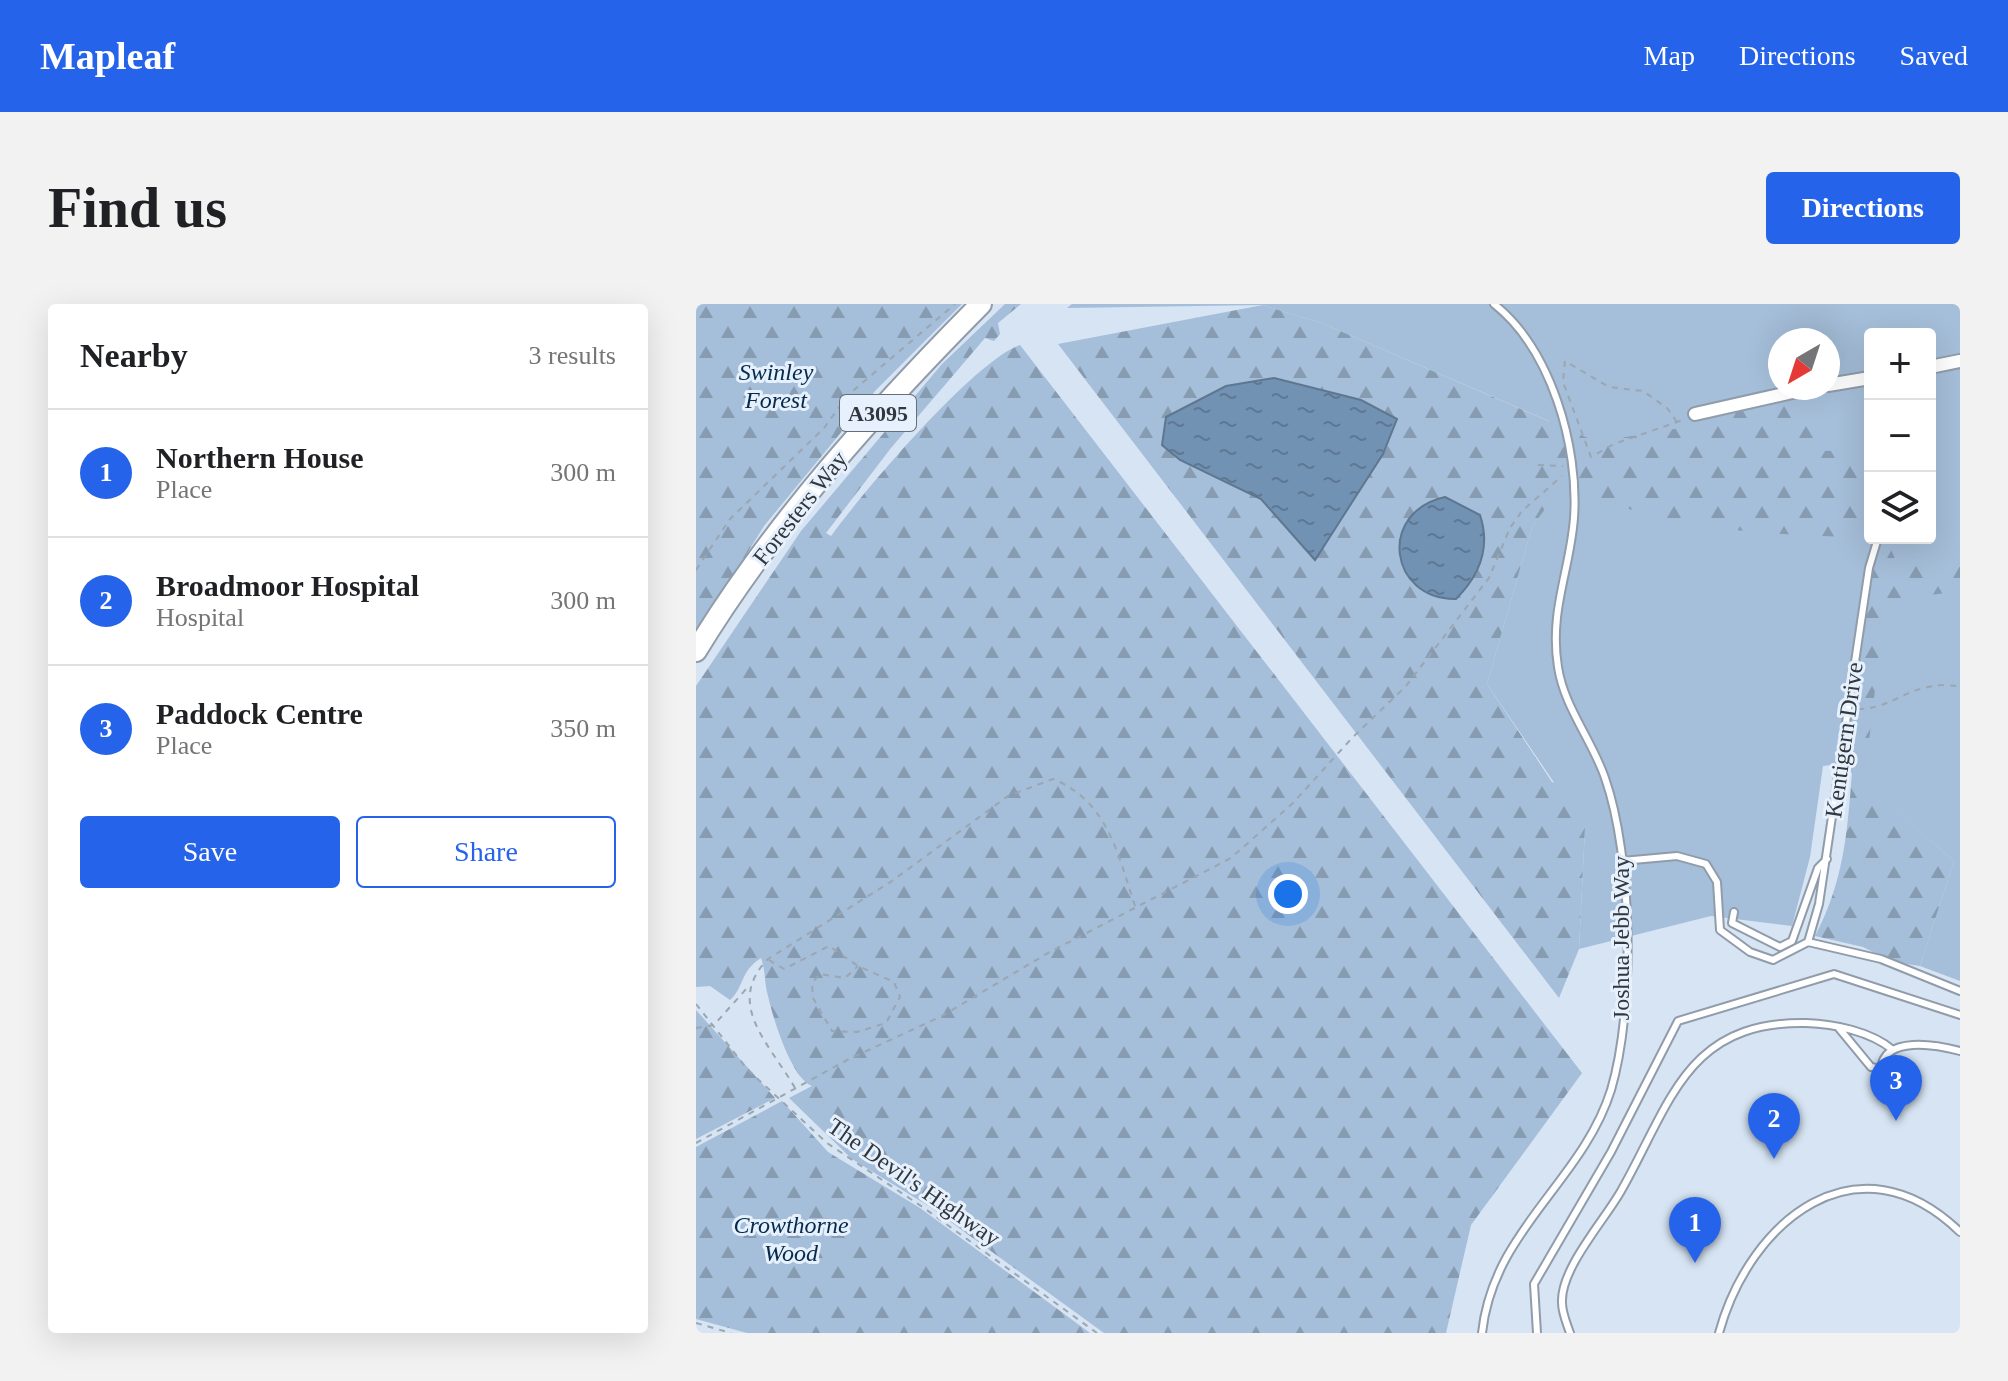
<!DOCTYPE html>
<meta charset="utf-8">
<style>
:root{--surface:#fff;--page:#f2f2f2;--text:#202124;--muted:#757577;--line:#e0e0e0;--accent:#2563eb}
body{margin:0;font-family:"Times New Roman",serif;background:var(--page);color:var(--text)}
.controls{position:absolute;right:24px;top:24px;display:grid;overflow:hidden;border-radius:8px;box-shadow:0 8px 32px #0002}
.controls button{width:72px;height:72px;display:grid;place-items:center;padding:0;border:0;border-bottom:2px solid var(--line);background:var(--surface);color:var(--text);font:40px sans-serif}
.compass{position:absolute;left:1072px;top:24px;width:72px;height:72px;border-radius:50%;background:var(--surface);box-shadow:0 8px 32px #0002;rotate:219deg}
.you{position:absolute;left:592px;top:590px;width:28px;height:28px;margin:-20px;border:6px solid #fff;border-radius:50%;background:#1a73e8;box-shadow:0 0 0 12px #1a73e833}
.badge{display:grid;place-items:center;width:52px;height:52px;border-radius:50%;background:var(--accent);color:#fff;font-size:26px;font-weight:700}
.pin{position:absolute;translate:-50% -66px;filter:drop-shadow(0 2px 4px #0008)}
.pin::after{content:'';position:absolute;top:42px;width:28px;height:24px;background:inherit;clip-path:polygon(0 0,100% 0,50% 100%)}
.list{margin:0;padding:0;list-style:none}
h2{display:flex;justify-content:space-between;align-items:center;height:104px;margin:0;padding:0 32px;font-size:34px}
h2 small{font-size:26px;font-weight:400;color:var(--muted)}
.list li{display:grid;grid-template-columns:52px 1fr auto;gap:24px;align-items:center;box-sizing:border-box;height:128px;padding:0 32px;border-top:2px solid var(--line)}
.list b{display:block;font-size:30px;white-space:nowrap}
.list p{margin:0;font-size:26px;white-space:nowrap;color:var(--muted)}
.list em{font-size:26px;font-style:normal;color:var(--muted)}
.actions{display:flex;gap:16px;padding:24px 32px}
.actions a{flex:1;padding:18px 0;border:2px solid var(--accent);border-radius:8px;text-align:center;font-size:28px;color:var(--accent)}
.actions .main{background:var(--accent);color:#fff}
.icon{flex:none;width:44px;height:44px;fill:none;stroke:currentColor;stroke-width:2;stroke-linecap:round;stroke-linejoin:round}
.map{position:relative;flex:none;width:1264px;height:1029px;overflow:hidden;border-radius:8px}
header{display:flex;align-items:center;gap:48px;box-sizing:border-box;height:112px;padding:0 40px;background:var(--accent);color:#fff}
header strong{font-size:38px}
nav{display:flex;gap:44px;margin-inline-start:auto;font-size:28px}
.intro{display:flex;align-items:center;justify-content:space-between;box-sizing:border-box;height:192px;padding:0 48px}
h1{margin:0;font-size:56px}
.button{padding:20px 36px;border-radius:8px;background:var(--accent);color:#fff;font-size:28px;font-weight:700}
main{display:flex;gap:48px;padding:0 48px}
aside{flex:1;background:var(--surface);border-radius:8px;box-shadow:0 8px 32px #0002}
.map>svg:first-child{display:block}
.green{fill:#a5bed9;fill-rule:evenodd}
.forest{fill:url(#forest-firs)}
.water{fill:url(#water-ripples);stroke:#5e7790;stroke-width:2}
.lines{fill:none;stroke-linecap:round;stroke-linejoin:round}
.service-casing{stroke:#909caa;stroke-width:10}
.minor-casing{stroke:#909caa;stroke-width:16}
.primary-casing{stroke:#909caa;stroke-width:24}
.path{stroke:#9ba6b1;stroke-width:2;stroke-dasharray:6 6;stroke-linecap:butt}
.service{stroke:#fff;stroke-width:6}
.minor{stroke:#fff;stroke-width:12}
.primary{stroke:#fff;stroke-width:20}
.labels{text-anchor:middle;stroke-width:6;stroke-linejoin:round;paint-order:stroke}
.shield{fill:#e6f1fd;stroke:#676f76;stroke-width:2}
.shield-label{font-size:22px;font-weight:bold;fill:#31373c}
.park-label{font-size:24px;font-style:italic;fill:#052a4c;stroke:#e6f1fd}
.street-label{font-size:24px;fill:#31373c;stroke:#e6f1fd}
</style>
<header>
<strong>Mapleaf</strong>
<nav><a>Map</a><a>Directions</a><a>Saved</a></nav>
</header>
<div class="intro"><h1>Find us</h1><a class="button">Directions</a></div>
<main>
<aside>
<h2>Nearby<small>3 results</small></h2>
<ul class="list">
<li><span class="badge">1</span><div><b>Northern House</b><p>Place</p></div><em>300 m</em></li>
<li><span class="badge">2</span><div><b>Broadmoor Hospital</b><p>Hospital</p></div><em>300 m</em></li>
<li><span class="badge">3</span><div><b>Paddock Centre</b><p>Place</p></div><em>350 m</em></li>
</ul>
<div class="actions"><a class="main">Save</a><a>Share</a></div>
</aside>
<div class="map">
<svg width="1264" height="1029" viewBox="0 0 1264 1029">
<defs>
<pattern id="forest-firs" width="22" height="20" patternUnits="userSpaceOnUse" patternTransform="scale(2)"><rect width="22" height="20" fill="#a5bed9"/><path d="M5 1l3.5 6h-7zM16 11l3.5 6h-7z" fill="#879bb1"/></pattern>
<pattern id="water-ripples" width="26" height="14" patternUnits="userSpaceOnUse" patternTransform="scale(2)"><rect width="26" height="14" fill="#7292b4"/><path d="M2 4q2-2 4 0t4 0M15 11q2-2 4 0t4 0" fill="none" stroke="#5e7894"/></pattern>
</defs>
<rect width="100%" height="100%" fill="#d6e4f3"/>
<!-- green -->
<path class="green" d="M376,0H1264V677L1224,662L1258,557L1145,460L1127,462L1114,553L1096,622L1015,612L883,645L889,524L791,380L836,223L866,180L853,117L628,20L567,1L371,4ZM1174,30H1234V234H1174ZM1084,36H1132V84H1084Z"/>
<!-- forest -->
<path class="forest" d="M0,0H266L180,86L68,222L0,332Z
M309,0H325L302,19L304,30L298,37L289,34L195,144L130,229L135,232C168,187 277,58 324,41L886,769L775,921L750,1029H408L234,903L156,855L93,794L116,782C95,774 77,714 72,692C68,678 70,668 65,654C44,667 48,684 34,696L14,682L0,683V382L105,227L246,60Z
M567,1L628,20L901,138L984,124L1083,81L1116,124L1127,147L1174,146V234H1190L1199,255L1264,263V287L1212,294L1186,326L1168,479L1258,557L1224,662L1197,658L1167,643L1119,632C1148,577 1151,530 1156,469L1146,460L1176,244L1160,233C1054,230 965,225 867,180L836,223L791,380L856,478L875,484L889,524L883,645L863,694L362,40Z
M0,706L79,794L0,835Z
M86,797L132,848L224,904L394,1029H51L0,1015V843Z"/>
<!-- water -->
<path class="water" d="M578,74L665,96L701,115L687,150L619,256L565,195L484,156L466,141L470,113L530,82Z
M749,193L784,211C795,244 784,271 760,295C693,296 681,208 749,193Z"/>
<g class="lines">
<!-- service casing -->
<g class="service-casing">
<path id="service" d="M926,557L981,552L1010,560L1021,578L1024,626L1054,648L1077,656L1112,638L1185,655L1264,687
M1038,608L1036,619L1084,643L1096,637L1122,564L1131,555
M1112,638L1123,600L1173,264L1182,234
M1142,723L1175,763L1185,765
M1200,778L1189,773L1185,765C1188,731 1241,741 1264,747
M786,1029C797,926 886,878 915,786C939,705 937,554 909,474C896,436 868,403 862,363C853,307 874,267 878,214C883,142 855,45 798,0
M841,1029L838,980L915,848L982,717L1138,670L1264,711
M874,1029C871,1020 866,1009 866,999C864,965 908,917 925,887C975,799 990,717 1110,719C1138,720 1174,727 1197,746
M1023,1029C1054,916 1162,829 1264,928"/>
</g>
<!-- minor casing -->
<g class="minor-casing">
<path id="minor" d="M1234,63L1264,57
M1132,81L1174,74
M999,110L1114,84"/>
</g>
<!-- primary casing -->
<g class="primary-casing">
<path id="primary" d="M0,347C78,219 180,106 285,0"/>
</g>
<!-- path -->
<path class="path" d="M981,118L971,104L947,87L913,83L869,57L867,78L895,153L918,140L981,118L987,116
M842,161L867,162
M0,266L34,215L128,124L152,91L259,0
M1162,405C1192,405 1208,386 1237,382C1246,380 1256,382 1264,382
M73,656L88,665L133,642L162,662L198,678L204,693L190,719L161,728L136,727L117,694L116,679L124,670L149,674L162,662
M0,700L52,766L131,839L228,904L401,1029
M0,724L18,721L51,684
M99,784C74,740 28,700 72,655L196,577L312,492L357,475C412,497 422,551 439,602
M0,839L151,756L246,712L352,649L535,554L597,499L656,434L710,382L793,274L814,224L826,207L866,172
M0,1019L35,1029"/>
<!-- service -->
<use href="#service" class="service"/>
<!-- minor -->
<use href="#minor" class="minor"/>
<!-- primary -->
<use href="#primary" class="primary"/>
</g>
<g class="labels">
<!-- shield labels -->
<rect class="shield" x="144" y="91" width="76" height="36" rx="6"/>
<g class="shield-label">
<text x="182" y="117">A3095</text>
</g>
<!-- park labels -->
<g class="park-label">
<text x="80" y="76">Swinley<tspan x="80" dy="28">Forest</tspan></text>
<text x="95" y="929">Crowthorne<tspan x="95" dy="28">Wood</tspan></text>
</g>
<!-- street labels -->
<g class="street-label">
<text transform="translate(104 204) rotate(-52)" y="8">Foresters Way</text>
<text transform="translate(1148 436) rotate(-82)" y="8">Kentigern Drive</text>
<text transform="translate(925 634) rotate(-90)" y="8">Joshua Jebb Way</text>
<text transform="translate(218 878) rotate(35)" y="8">The Devil's Highway</text>
</g>
</g>
</svg>
<div class="controls">
<button>+</button>
<button>−</button>
<button><svg class="icon" aria-label="layers" viewBox="0 0 24 24"><path d="M12 4l9 5-9 5-9-5zM3 14l9 5 9-5"/></svg></button>
</div>
<svg class="compass" viewBox="-18 -18 36 36"><path d="M0-13l5 13h-10z" fill="#e53935"/><path d="M0 13l5-13h-10z" fill="#757577"/></svg>
<div class="you"></div>
<div class="pin badge" style="left:999px;top:959px">1</div>
<div class="pin badge" style="left:1078px;top:855px">2</div>
<div class="pin badge" style="left:1200px;top:817px">3</div>
</div>
</main>
